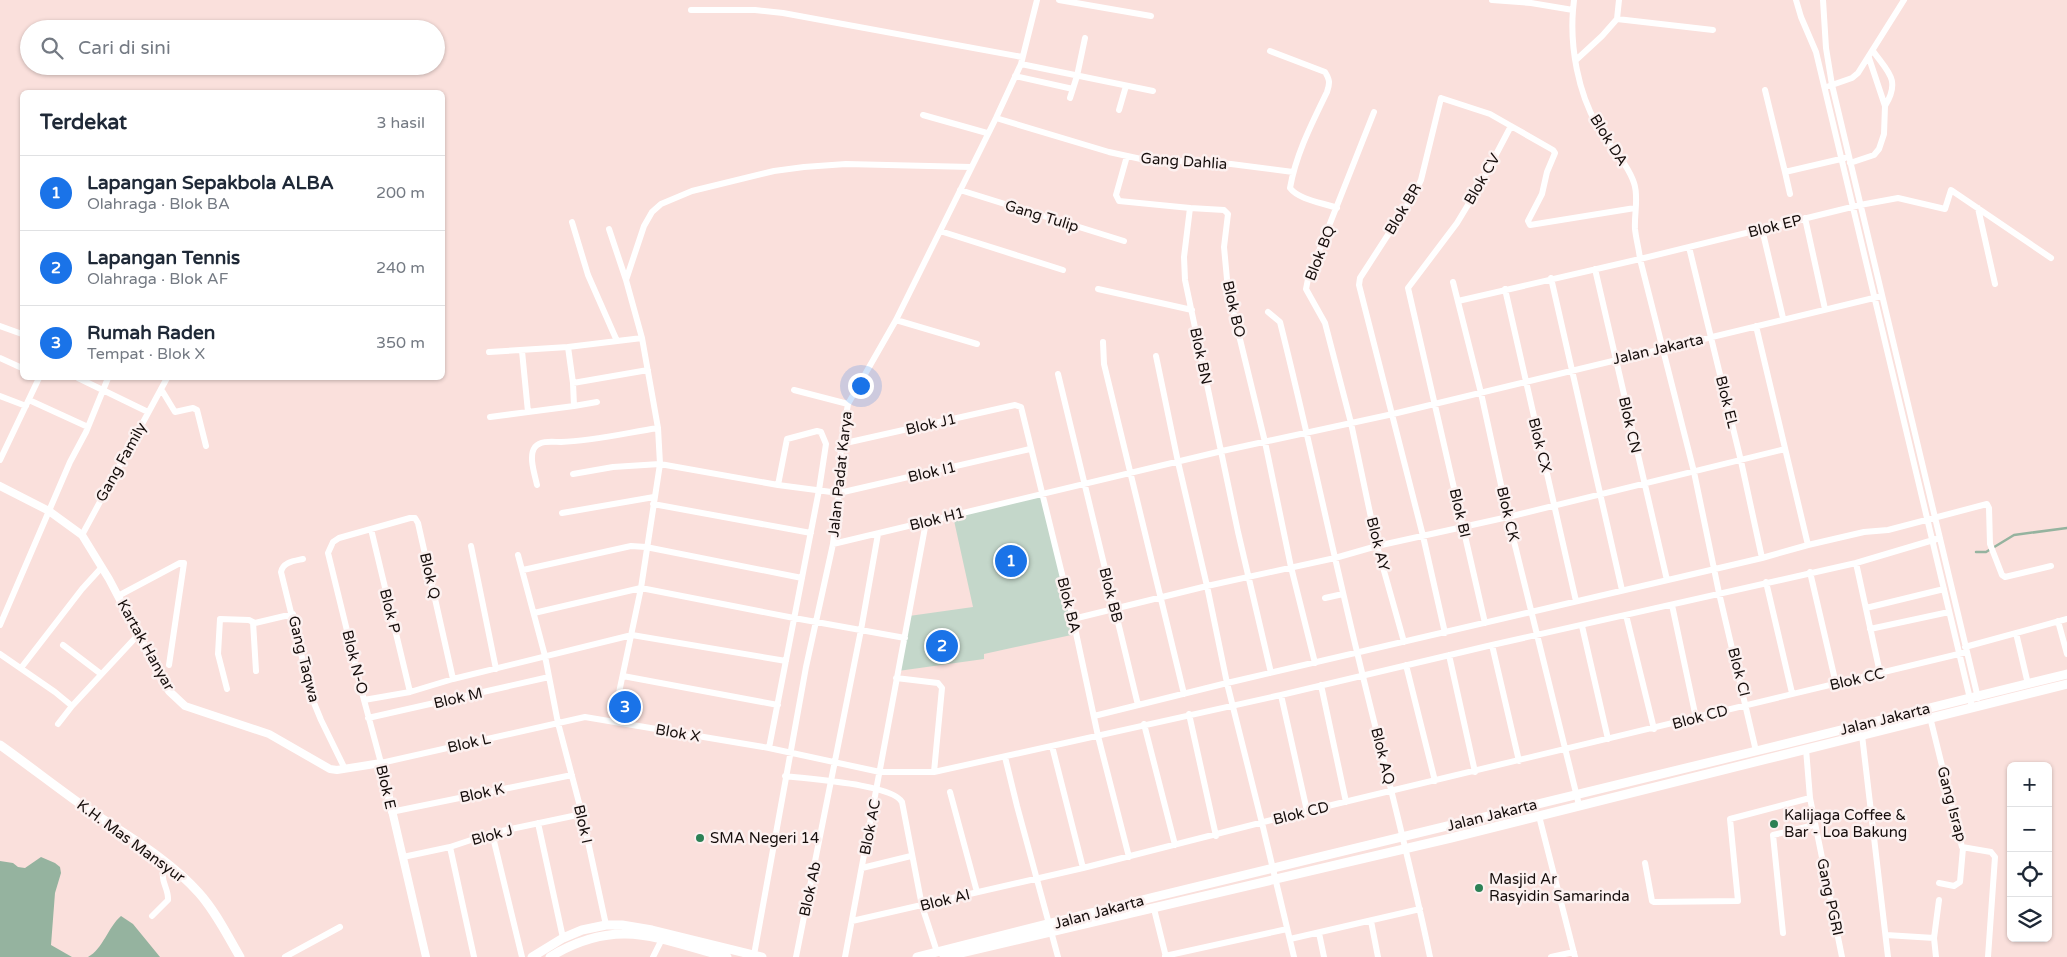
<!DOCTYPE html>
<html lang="id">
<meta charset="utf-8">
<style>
:root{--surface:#fff;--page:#f6f6f7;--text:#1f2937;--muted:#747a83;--line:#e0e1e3;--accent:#1a73e8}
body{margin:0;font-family:"Varela Round",sans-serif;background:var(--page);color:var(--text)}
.controls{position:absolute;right:15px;bottom:15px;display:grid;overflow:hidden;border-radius:8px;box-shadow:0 1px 4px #0004}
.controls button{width:45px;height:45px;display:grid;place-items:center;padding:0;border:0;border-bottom:1px solid var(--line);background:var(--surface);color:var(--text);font:25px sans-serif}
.you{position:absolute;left:860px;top:385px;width:18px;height:18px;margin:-12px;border:4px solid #fff;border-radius:50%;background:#1a73e8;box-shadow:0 0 0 8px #1a73e833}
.badge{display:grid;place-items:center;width:32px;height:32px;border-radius:50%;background:var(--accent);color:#fff;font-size:16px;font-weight:700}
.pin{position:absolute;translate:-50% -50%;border:2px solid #fff;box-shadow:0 1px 5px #0006}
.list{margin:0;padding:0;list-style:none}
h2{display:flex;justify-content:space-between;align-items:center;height:65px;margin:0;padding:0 20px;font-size:21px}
h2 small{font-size:16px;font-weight:400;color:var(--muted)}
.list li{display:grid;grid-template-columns:32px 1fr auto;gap:15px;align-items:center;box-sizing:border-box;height:75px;padding:0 20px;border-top:1px solid var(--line)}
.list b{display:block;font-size:19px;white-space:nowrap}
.list p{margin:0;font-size:16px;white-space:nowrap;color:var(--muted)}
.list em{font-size:16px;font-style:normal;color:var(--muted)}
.icon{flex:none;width:28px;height:28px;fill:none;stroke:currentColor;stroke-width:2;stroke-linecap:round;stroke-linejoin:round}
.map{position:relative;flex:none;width:2067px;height:957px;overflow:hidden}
.search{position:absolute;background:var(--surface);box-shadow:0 1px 4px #0004;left:20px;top:20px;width:425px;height:55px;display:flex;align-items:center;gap:12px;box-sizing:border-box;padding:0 18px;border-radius:28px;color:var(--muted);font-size:19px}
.panel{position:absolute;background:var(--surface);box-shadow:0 1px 4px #0004;left:20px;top:90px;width:425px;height:290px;border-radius:8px}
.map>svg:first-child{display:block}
.green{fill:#c4d7ca}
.water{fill:#95b39f}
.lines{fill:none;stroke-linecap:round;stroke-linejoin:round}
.stream{stroke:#95b39f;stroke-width:2.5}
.minor{stroke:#fff;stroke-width:6}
.tertiary{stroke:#fff;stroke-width:8}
.secondary{stroke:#fff;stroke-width:9}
.poi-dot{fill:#2c8155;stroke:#fcf1f0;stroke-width:2}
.labels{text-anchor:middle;stroke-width:5;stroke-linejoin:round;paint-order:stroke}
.street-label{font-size:15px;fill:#160e0c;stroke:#fcf1f0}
.poi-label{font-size:15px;fill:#160e0c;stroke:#fcf1f0;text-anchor:start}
</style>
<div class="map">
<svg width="2067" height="957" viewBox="0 0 2067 957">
<rect width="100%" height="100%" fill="#fae0dc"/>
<!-- green -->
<path class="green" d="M1042,494L1076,634L984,654V659L898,671L909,616L973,607L953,516Z"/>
<!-- water -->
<path class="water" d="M41,857L55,863L60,867L61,873L55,893L51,945L72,957H0V861L13,863L18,867L25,868Z
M121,916L133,924L160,957H88C103,949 108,927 121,916Z"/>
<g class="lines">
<!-- stream -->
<path class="stream" d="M1976,552H1986L2014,535L2067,528"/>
<!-- minor -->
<path class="minor" d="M1059,0L1151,16
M1492,0L1531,3L1573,10C1570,47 1578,92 1597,125C1608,145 1627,162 1634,183C1639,197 1634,214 1635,229C1636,239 1639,249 1640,259L1694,472L1719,593L1756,751
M1796,0L1801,17L1816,52L1972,707
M1823,0L1826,48L1832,85L1978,698
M691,10H755L783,13L1022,57
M1573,10L1574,0
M1617,19L1713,30
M1270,51L1325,72C1330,80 1330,83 1327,92C1312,123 1296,154 1290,188C1299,200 1324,203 1337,208
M1873,51C1888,72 1901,80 1885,106
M1576,60L1602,36L1617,19L1619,0
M1021,64L1153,91
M1015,76L1073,89
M1829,86L1852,78L1858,73L1904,0
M1765,90L1785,172L1845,158
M1070,98L1077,76L1085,38
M1119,110L1126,86
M1374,112L1308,279L1306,289L1325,323L1351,423L1377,546L1404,642
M923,115L987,133
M996,118L1109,152L1141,159L1231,164L1293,172
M1127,156L1116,195L1119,201L1190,208L1184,257L1185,280L1238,532L1271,673
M1850,163L1874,155L1879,149L1884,134L1885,106L1869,58
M1785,172L1790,194
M960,190L1124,241
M1190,208L1224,210L1228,214L1224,247L1228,290L1265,442L1291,567L1315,663
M1978,208L1995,284
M1805,218L1825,309
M572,222L588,275L617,341
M609,229L626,280
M1762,229L1783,318
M940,231L1063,270
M1689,247L1741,461L1762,558
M1595,269L1667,580
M1551,278L1622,590
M1453,282L1481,393L1508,517L1579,805
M1098,289L1192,310
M1505,289L1576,601
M1458,301L1640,259L1860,205L1898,198L1945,209L1951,190L2051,258
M1268,312L1280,322C1308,433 1331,545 1358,656C1382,756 1409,856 1430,957
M896,320L977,344
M0,326L22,334
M1103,342L1104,364L1184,694
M522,351L528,412L574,406L573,383L568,347
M489,352L568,347L642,338
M1156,356L1178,462L1207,586L1227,683L1262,823L1294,957
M0,358L22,368
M1058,374L1138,705
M78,378L148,412
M573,383L648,370
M161,389L175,412L193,408L197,410L206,446
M794,390L848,404
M0,396L26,406
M29,400L88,427
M574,406L597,402
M490,417L528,412
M841,444L1015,405L1021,407L1073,619L1098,736L1129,857
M0,460L39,378
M573,474L613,467L660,464L778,485L839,493L1030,449
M537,485C535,475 528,456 535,447C541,440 553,442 561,442C593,441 626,433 658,428
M653,504L811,533
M562,513L654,497
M371,529L410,692
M82,535L167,378
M833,544L1222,451L1393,414L1882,296
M1808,545L1864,532L1888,530L1987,504L1989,508L1990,544L2002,575L2005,577L2051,566
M471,546L496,669
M518,555L545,656L558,723L582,814L606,925
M303,559C294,561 283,562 281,572L312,698L321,720L345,769
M1856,563L1880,673
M523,570L631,546L646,547L802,578
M1810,572L1836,684
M1766,582L1792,693
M118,596L180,563H184L169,665
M1325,598L1343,594
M1672,605L1696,718
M1866,608L1944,589
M534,613L641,588L794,618L905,638
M1626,615L1654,729
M1073,619L1207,586L1335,558L1377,546L1508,517L1785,449
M2058,621L2067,654
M253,622L256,671
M1485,623L1408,288L1457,223L1480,185L1511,126L1553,150L1555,153L1547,172L1542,194L1528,221L1530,225L1635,208
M0,625L70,462L86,432L108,378
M1582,626L1608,739
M1870,629L1949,612
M1445,633L1423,536L1359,285L1360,278L1415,193L1421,180L1441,98L1490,114L1511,126
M2016,633L2028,684
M63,645L101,674
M1492,645L1519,761
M1965,647L2067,619
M0,654L55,692L72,706L137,636
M1449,655L1475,772
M1406,665L1435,781
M21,668L82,589L102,567
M623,676L778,705
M896,678L938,683L942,688L934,772
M453,679L418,523L415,518H410L339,538L333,542L328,553L364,700L410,692L453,679L632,635L786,661
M1321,685L1346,802
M227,689L218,654L220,619L249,620L255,623L293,614
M1281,695L1307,811
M364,700L381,763L585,717L769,748L880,772H934L1281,695L1492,645L1856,563L1940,538
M1189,714L1216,836
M1094,716L1227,683L1762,558L1808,545L1756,326
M1930,717L1962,847L1991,852L1995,857L1988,957
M368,718L549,677
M613,721L641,588L660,464L658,428L642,338L626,280L644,226L652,212L661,204L692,191L774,171L804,167L846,164L971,167
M58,724L72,706
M1144,724L1175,845
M1862,735L1888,957
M1052,746L1083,868
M769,748L819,490L826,444L821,432L817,431L787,439L778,485
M1806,749L1810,798L1842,957
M1005,757L1017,806L1058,957
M785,776C807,779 892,784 902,802L922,906L937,952
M950,792L977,892
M391,812L572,775
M1539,816L1575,957
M538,823L563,938
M492,833L522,957
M450,847L474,957
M403,857L450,847L492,833L582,814
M1645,863L1652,901L1654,902L1738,901L1730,819L1810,798
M862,868L911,856
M1939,883L1954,886L1960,882L1963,848
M1154,909L1166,957
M152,916L168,900C169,886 156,878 168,865
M852,921L1083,868L1307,811L1967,652
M1371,921L1378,957
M1319,933L1324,957
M1783,933L1773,835L1814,825
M1886,935L1934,938
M1290,939L1420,909
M754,955L806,667L833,544L839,493L841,444L848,404L896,320L996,118L1021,64L1037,0
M1165,956L1287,929
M285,957L340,927
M653,957L663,937
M796,957L861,630L878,534
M845,957L926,522
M1551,957L1574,952
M1936,957L1934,938L1939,900"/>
<!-- tertiary -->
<path class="tertiary" d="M0,486L49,511L82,535L109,579L161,678L169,691L185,706L269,734L330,769L337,770L381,763L426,957"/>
<!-- secondary -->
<path class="secondary" d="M0,745C28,765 55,786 83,806C122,833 167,857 199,893C216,912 227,935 240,957
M532,957L563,938L582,930L606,925H622L652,930L762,957
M550,957C618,916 658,939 727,957
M917,957L1154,897L1756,751L2067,674
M944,957L1451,838L2067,684"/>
</g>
<!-- markers -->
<g class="poi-dot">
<circle cx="1774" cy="824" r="5"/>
<circle cx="700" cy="838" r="5"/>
<circle cx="1479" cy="888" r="5"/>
</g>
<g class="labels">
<!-- street labels -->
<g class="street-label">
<text transform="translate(1609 140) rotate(58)" y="5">Blok DA</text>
<text transform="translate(1184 161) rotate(4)" y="5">Gang Dahlia</text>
<text transform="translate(1482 179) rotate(-60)" y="5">Blok CV</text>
<text transform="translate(1403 209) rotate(-59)" y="5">Blok BR</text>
<text transform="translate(1042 216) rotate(17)" y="5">Gang Tulip</text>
<text transform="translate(1775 226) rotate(-14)" y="5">Blok EP</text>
<text transform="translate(1320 253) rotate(-69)" y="5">Blok BQ</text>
<text transform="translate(1234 309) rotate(77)" y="5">Blok BO</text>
<text transform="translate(1658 349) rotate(-13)" y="5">Jalan Jakarta</text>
<text transform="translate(1201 356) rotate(78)" y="5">Blok BN</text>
<text transform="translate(1727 402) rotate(76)" y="5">Blok EL</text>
<text transform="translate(931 424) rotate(-13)" y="5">Blok J1</text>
<text transform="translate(1630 425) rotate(77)" y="5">Blok CN</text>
<text transform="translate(1540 445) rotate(76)" y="5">Blok CX</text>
<text transform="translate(121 462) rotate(-61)" y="5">Gang Family</text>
<text transform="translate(932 472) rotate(-13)" y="5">Blok I1</text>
<text transform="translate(840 474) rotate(-84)" y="5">Jalan Padat Karya</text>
<text transform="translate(1460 513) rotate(77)" y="5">Blok BI</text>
<text transform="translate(1508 514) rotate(77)" y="5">Blok CK</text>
<text transform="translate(937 519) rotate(-14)" y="5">Blok H1</text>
<text transform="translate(1378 544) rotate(76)" y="5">Blok AY</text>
<text transform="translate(430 576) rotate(77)" y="5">Blok Q</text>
<text transform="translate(1111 595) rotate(76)" y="5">Blok BB</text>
<text transform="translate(1069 605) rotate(76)" y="5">Blok BA</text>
<text transform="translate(390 611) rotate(76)" y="5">Blok P</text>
<text transform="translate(146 645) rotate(61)" y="5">Kartak Hanyar</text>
<text transform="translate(304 659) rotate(76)" y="5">Gang Taqwa</text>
<text transform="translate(355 662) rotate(76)" y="5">Blok N-O</text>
<text transform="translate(1739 672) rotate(76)" y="5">Blok CI</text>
<text transform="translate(1857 679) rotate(-13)" y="5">Blok CC</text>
<text transform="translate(458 698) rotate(-13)" y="5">Blok M</text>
<text transform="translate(1700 717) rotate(-15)" y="5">Blok CD</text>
<text transform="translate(1885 719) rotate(-14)" y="5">Jalan Jakarta</text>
<text transform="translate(678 733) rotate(10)" y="5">Blok X</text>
<text transform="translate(469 743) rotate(-13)" y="5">Blok L</text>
<text transform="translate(1383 756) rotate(76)" y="5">Blok AQ</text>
<text transform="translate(386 787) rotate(77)" y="5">Blok E</text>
<text transform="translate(482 793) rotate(-12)" y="5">Blok K</text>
<text transform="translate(1952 804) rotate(75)" y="5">Gang Israp</text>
<text transform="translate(1301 813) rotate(-14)" y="5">Blok CD</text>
<text transform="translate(1492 815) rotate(-14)" y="5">Jalan Jakarta</text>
<text transform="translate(583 824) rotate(77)" y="5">Blok I</text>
<text transform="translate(870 827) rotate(-79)" y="5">Blok AC</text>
<text transform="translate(492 835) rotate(-15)" y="5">Blok J</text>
<text transform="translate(131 841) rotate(36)" y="5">K.H. Mas Mansyur</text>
<text transform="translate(810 889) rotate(-78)" y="5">Blok Ab</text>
<text transform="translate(1830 897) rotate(78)" y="5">Gang PGRI</text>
<text transform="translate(945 900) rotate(-14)" y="5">Blok AI</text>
<text transform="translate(1099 912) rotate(-15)" y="5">Jalan Jakarta</text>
</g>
<!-- poi labels -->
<g class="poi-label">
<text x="1784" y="820">Kalijaga Coffee &amp;<tspan x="1784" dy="17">Bar - Loa Bakung</tspan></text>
<text x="710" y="843">SMA Negeri 14</text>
<text x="1489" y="884">Masjid Ar<tspan x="1489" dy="17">Rasyidin Samarinda</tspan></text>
</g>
</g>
</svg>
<div class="controls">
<button>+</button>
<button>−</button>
<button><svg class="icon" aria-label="locate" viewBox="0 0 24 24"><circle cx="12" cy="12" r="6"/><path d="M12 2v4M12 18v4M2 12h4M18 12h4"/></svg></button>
<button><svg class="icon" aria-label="layers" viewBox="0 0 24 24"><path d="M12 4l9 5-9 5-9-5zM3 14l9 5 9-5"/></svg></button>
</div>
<div class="you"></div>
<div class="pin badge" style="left:1011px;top:561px">1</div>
<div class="pin badge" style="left:942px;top:646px">2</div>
<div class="pin badge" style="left:625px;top:707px">3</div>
<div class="search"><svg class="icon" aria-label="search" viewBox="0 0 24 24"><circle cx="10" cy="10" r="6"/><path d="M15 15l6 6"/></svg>Cari di sini</div>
<section class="panel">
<h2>Terdekat<small>3 hasil</small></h2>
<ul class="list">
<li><span class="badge">1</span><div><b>Lapangan Sepakbola ALBA</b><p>Olahraga · Blok BA</p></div><em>200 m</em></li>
<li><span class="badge">2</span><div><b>Lapangan Tennis</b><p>Olahraga · Blok AF</p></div><em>240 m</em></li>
<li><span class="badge">3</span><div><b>Rumah Raden</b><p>Tempat · Blok X</p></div><em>350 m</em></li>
</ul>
</section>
</div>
